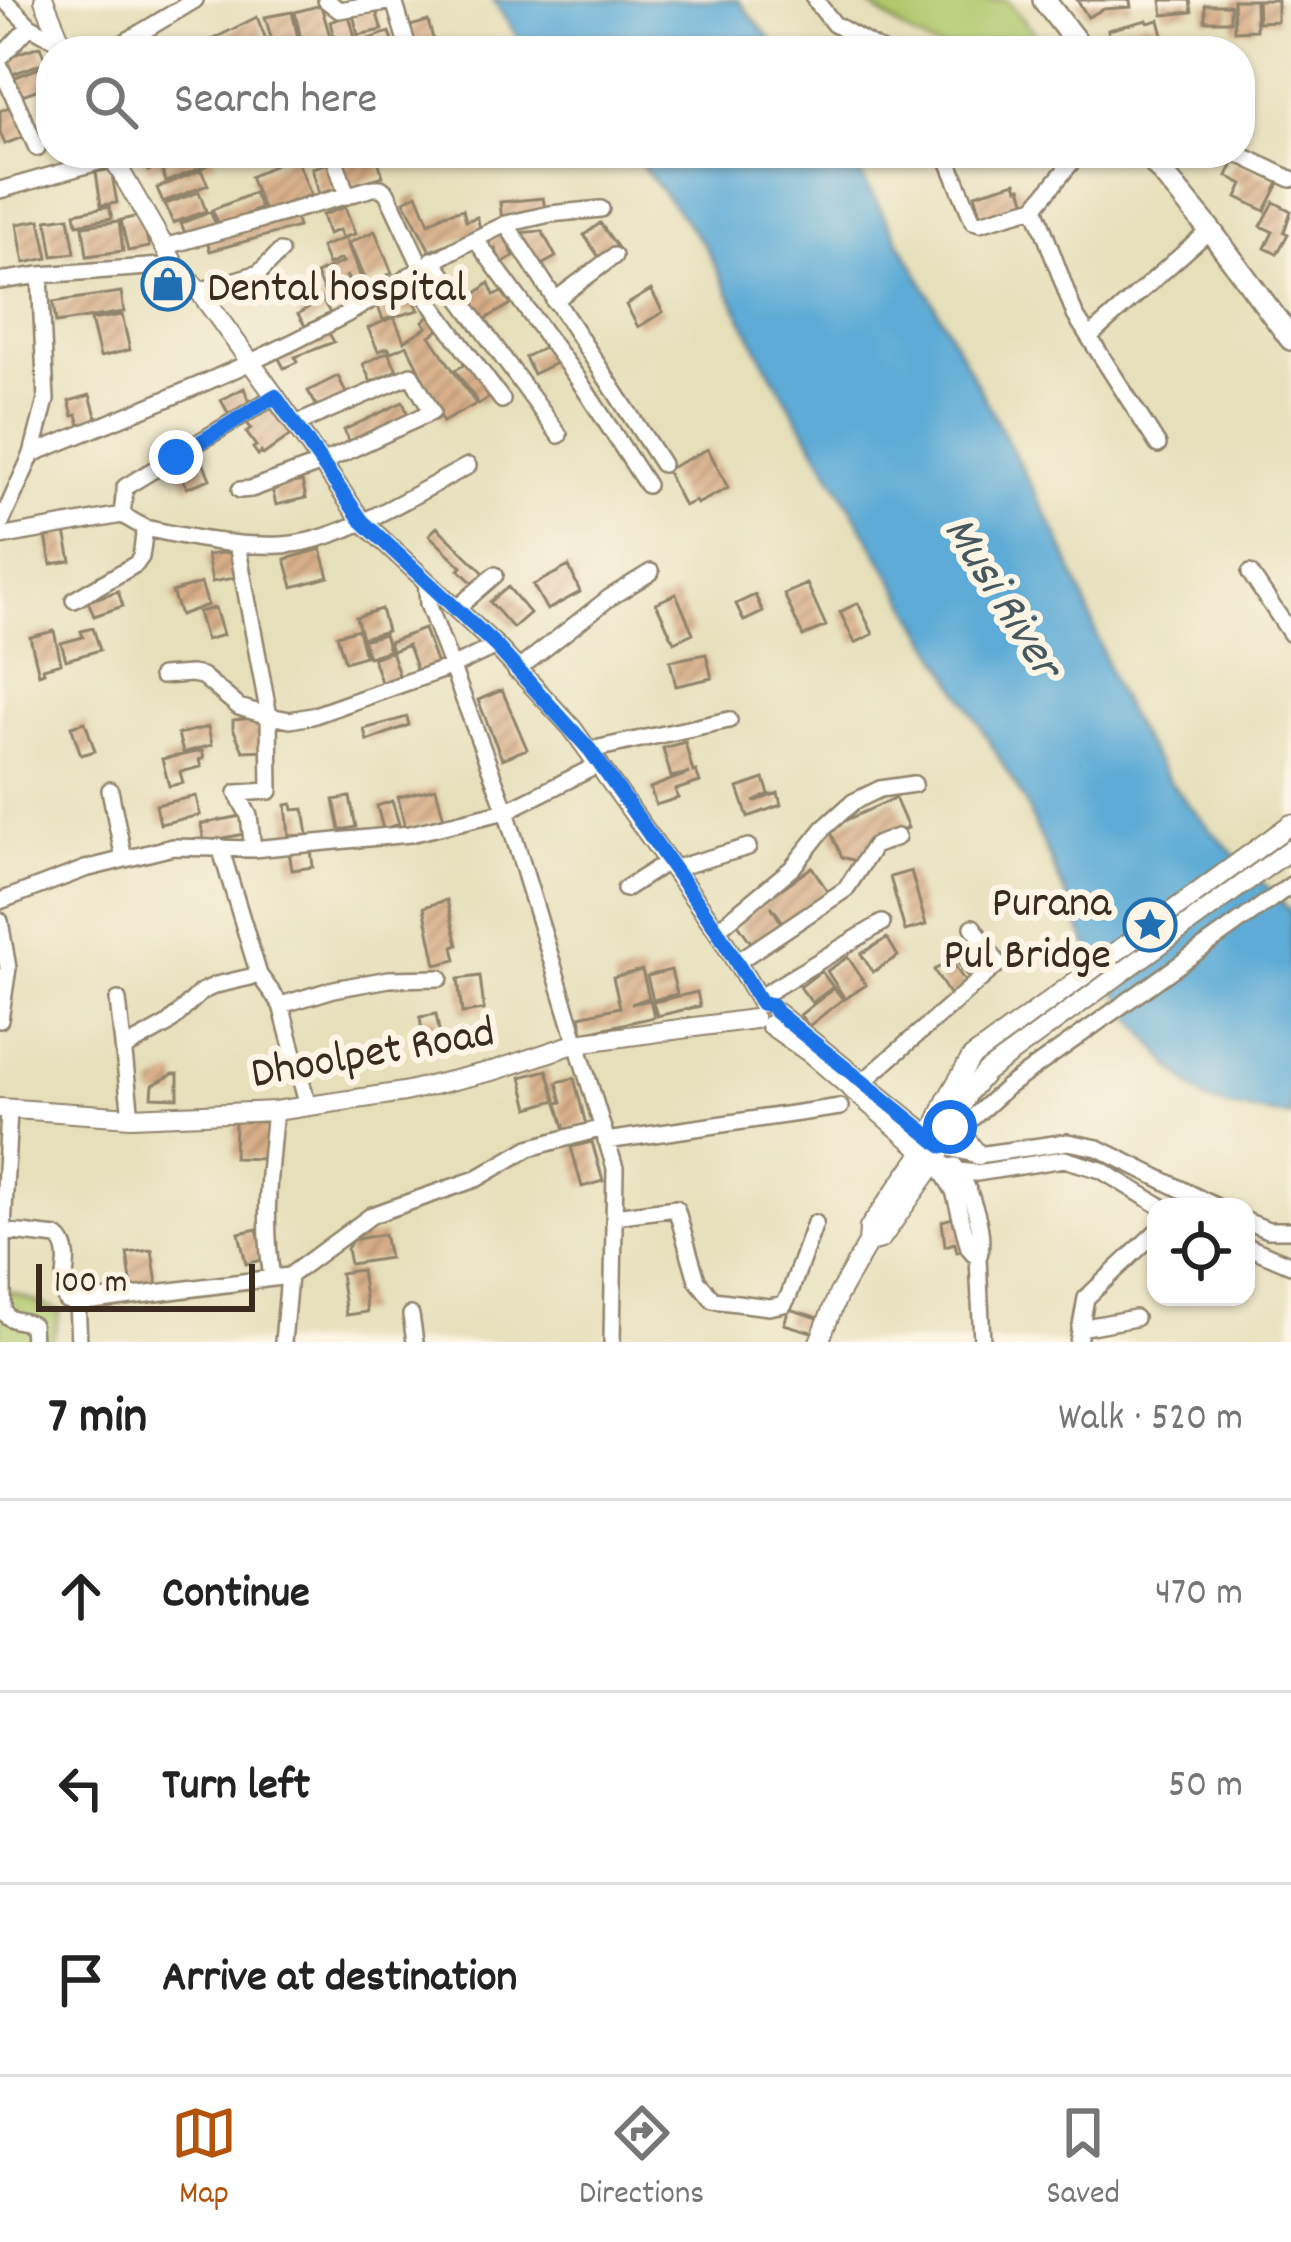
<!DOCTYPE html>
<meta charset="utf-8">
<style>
:root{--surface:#fff;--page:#f6f6f6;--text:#222;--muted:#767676;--line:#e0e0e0;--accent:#b45309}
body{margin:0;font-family:Dekko,sans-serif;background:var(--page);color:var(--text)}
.controls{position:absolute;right:36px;bottom:36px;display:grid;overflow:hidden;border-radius:24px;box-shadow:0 3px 9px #0004}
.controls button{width:108px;height:108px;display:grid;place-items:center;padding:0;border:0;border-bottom:3px solid var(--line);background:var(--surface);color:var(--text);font:60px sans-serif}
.scale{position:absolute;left:36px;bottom:30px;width:219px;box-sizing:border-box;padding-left:12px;border:6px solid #3b2a1e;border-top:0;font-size:33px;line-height:42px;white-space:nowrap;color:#3b2a1e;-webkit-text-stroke:9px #fcf5e5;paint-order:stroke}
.stop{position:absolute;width:36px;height:36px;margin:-27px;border:9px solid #1a73e8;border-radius:50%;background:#fff}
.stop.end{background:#1a73e8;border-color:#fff;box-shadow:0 3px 12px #0008}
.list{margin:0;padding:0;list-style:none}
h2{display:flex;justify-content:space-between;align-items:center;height:156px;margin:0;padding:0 48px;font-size:51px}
h2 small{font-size:39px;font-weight:400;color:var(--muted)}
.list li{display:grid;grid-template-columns:78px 1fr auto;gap:36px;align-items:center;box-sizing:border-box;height:192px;padding:0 48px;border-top:3px solid var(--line)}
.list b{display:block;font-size:45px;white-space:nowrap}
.list em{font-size:39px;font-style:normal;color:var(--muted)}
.icon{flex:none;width:66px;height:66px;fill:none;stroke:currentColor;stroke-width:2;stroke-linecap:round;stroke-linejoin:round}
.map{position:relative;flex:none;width:1291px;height:1342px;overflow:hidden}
.search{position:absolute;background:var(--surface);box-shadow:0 3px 9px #0004;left:36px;right:36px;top:36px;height:132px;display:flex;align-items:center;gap:30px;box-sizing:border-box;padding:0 42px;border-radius:48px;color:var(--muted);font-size:45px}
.sheet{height:732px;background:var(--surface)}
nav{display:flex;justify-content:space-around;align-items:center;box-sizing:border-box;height:168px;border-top:3px solid var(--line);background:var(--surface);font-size:33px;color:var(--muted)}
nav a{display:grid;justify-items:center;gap:6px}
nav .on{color:var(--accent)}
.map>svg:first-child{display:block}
.park{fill:#b0c76c;stroke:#767845;stroke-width:3}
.water{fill:#5dabd6;stroke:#4c6a7a;stroke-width:3}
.building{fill:url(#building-hatch)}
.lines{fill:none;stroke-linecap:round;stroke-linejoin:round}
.minor-casing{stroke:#90846c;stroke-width:20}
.major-casing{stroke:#90846c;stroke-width:22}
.highway-casing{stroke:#90846c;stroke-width:26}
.minor{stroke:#fff;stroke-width:15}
.major{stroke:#fff;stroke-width:18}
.highway{stroke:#fff;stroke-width:21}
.route{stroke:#1a73e8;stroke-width:15}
.labels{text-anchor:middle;stroke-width:12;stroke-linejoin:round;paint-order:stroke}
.poi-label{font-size:45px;fill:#3b2a1e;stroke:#fcf5e5;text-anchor:start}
.street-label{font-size:45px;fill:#3b2a1e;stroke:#fcf5e5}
.water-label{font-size:48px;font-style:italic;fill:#47575e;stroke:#fcf5e5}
</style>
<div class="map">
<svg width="1291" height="1342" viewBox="0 0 1291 1342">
<defs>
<pattern id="building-hatch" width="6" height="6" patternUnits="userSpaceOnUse" patternTransform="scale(3)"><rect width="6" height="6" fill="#d8ae88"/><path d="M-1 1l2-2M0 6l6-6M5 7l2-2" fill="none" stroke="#b08e6f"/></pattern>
</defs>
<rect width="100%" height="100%" fill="#fcf5e5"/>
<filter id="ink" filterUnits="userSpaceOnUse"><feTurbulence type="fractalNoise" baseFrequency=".00833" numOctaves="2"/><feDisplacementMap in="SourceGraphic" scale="24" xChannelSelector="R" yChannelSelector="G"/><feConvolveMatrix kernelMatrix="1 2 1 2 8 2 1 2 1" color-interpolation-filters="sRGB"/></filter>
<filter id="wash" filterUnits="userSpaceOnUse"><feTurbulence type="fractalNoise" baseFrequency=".004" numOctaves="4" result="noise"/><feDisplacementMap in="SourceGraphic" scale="48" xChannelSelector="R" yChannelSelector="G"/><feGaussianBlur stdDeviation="2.7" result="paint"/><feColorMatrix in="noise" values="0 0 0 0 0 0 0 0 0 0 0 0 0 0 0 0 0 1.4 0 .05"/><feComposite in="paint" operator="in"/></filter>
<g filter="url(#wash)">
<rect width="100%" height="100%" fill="#e5dfba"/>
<!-- park -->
<path class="park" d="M862,0H1007L1050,51H946L914,37Z
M0,1288L60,1311L52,1342H0Z"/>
<!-- water -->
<path class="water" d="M493,0H738L780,51H527Z
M632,153H848L920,277L1059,538L1088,610L1115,688L1140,736L1170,782L1207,826L1291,912V1116L1234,1108L1207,1101L1170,1066L1135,1021L1088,946L1024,800L764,361L705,246Z"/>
<g id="blocks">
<!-- building -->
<path class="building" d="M1077,0H1130L1131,7L1104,9L1088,17Z
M1161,0H1190L1192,12L1163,15Z
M1233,0H1255L1256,30L1234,31Z
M1257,0H1277V21L1258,22Z
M321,5L331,40L303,48L295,12Z
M1205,5H1230V21H1205Z
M375,8L382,30L358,35L353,14Z
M292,12L301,51H275L265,17Z
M349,15L355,37L335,42L330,22Z
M257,17L267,42L246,51H217L213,39Z
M1147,20L1148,23L1159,20L1166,47L1152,51L1149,42L1113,51L1108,30Z
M428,21L435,46L422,51H410L403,28Z
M389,32L397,51H359L357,43Z
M40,46L46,62L7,76L1,59Z
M49,64L51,85L19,96L13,78Z
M16,104L28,135L5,144L0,132V111Z
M140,153H188L148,171Z
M193,153H212L216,162L166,182L161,168Z
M376,154L383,176L346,187L339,162Z
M295,155L311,195L264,211L250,177Z
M1235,160L1279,183L1265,211L1237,197L1243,184L1227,176Z
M329,163L336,189L319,194L312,168Z
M111,169L117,203L101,205L96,172Z
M201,170L208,185L163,202L157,188Z
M1016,182L1018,188L1021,187L1027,206L982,219L975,194Z
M199,192L206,211L173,223L165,204Z
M254,193L261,208L220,226L212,210Z
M417,194L429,223L445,214L463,209L466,221L477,217L481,231L430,251L404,201Z
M543,198L546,213L502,222L500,202Z
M1274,202L1291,211L1284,232L1288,234L1277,254L1265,248L1273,232L1261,226Z
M109,206L112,218L77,224L75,213Z
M345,207L355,234L342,238L339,230L328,234L322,215Z
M210,212L218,228L187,238L181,223Z
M294,214L298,227L210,251L207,241Z
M142,215L149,247L128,251L121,220Z
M69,217L75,253L53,256L47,220Z
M40,220L48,258L24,263L17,224Z
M119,221L123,251L87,256L83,226Z
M600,223L618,248L601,260L584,235Z
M375,231L392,273L367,285L349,243Z
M542,231L556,257L536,268L515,233Z
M503,234L514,256L502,263L495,249L487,252L484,241Z
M345,238L365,288L355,292L346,275L353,293L330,305L316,274L343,262L341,259L328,265L321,247Z
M489,283L494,295L502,292L511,304L482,321L468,300Z
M398,288L403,301L400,303L413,299L419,310L383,320L375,299Z
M651,290L663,312L638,327L626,305Z
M121,292L124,312L56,323L53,302Z
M322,299L330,313L305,326L298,314Z
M435,312L443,327L430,336L476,404L443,422L407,345L391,352L388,348L378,351L368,328L394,317L404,341L427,327L423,321Z
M122,315L130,350L100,357L91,320Z
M326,328L334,342L295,357L297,362L284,368L275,351L289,345L293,353L291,344Z
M552,344L560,361L533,374L525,357Z
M388,352L397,370L371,382L363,364Z
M471,361L493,395L479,404L455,370Z
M338,376L347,395L318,408L308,391Z
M244,388L252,407L232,420L221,400Z
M90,395L98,423L81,428L77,415L73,416L69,401Z
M403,402L410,420L352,447L344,430Z
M269,405L291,435L263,455L261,452L258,455L253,448L256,446L246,432L251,428L246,422Z
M708,449L728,488L697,504L695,501L684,506L666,470Z
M202,460L210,479L187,488L179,469Z
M302,481L306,498L276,505L272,488Z
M437,527L484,573L474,584L459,570L462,567L429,535Z
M65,532L71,561L51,564L46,536Z
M321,549L329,577L293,587L285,559Z
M222,553H235L239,577L212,582L207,555Z
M569,566L580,592L547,610L533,585Z
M201,583L208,605L180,615L172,592Z
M807,584L826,626L803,636L784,594Z
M508,587L530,613L513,628L490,602Z
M118,591L123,606L94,616L88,601Z
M676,594L693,633L674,642L656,603Z
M755,595L763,612L744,621L736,604Z
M858,603L873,634L855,643L840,612Z
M215,608L223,635L206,640L198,612Z
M381,609L387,631L362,638L356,617Z
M93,628L100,650L66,660L61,643L83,637L81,631Z
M358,629L365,656L345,662L337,635Z
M424,629L438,667L418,674L408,645L392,651L389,642Z
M54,631L61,663L43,668L44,672L39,674L30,637Z
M384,634L389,651L368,657L363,640Z
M391,651L402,684L384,691L373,658Z
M706,654L712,678L676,686L670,661Z
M502,690L527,749L502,759L478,700Z
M264,717L266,750L243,751L233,728V720Z
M407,717L409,725L367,741L364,729Z
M85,722L95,751L81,755L71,726Z
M208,727L212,745L183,753L178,734Z
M685,742L693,772L696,771L700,782L675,790L678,798L656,805L650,788L689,773L671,777L663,748Z
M202,751L204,758L199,760L201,767L180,772L183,783L169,786L162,759Z
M764,779L769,794L753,802L778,793L781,805L748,817L738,788Z
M436,788L444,819L405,828L398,797Z
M196,796L200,815L160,824L156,805Z
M350,797L356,827L340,830L334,800Z
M895,798L908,828L868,845L859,862L842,857L829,828Z
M392,801L399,824L383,829L377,806Z
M292,804L293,810L304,809L308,835L289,836L286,805Z
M241,816L244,834L204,842L201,824Z
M311,849L313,867L292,870L289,851Z
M812,867L830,895L785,925L771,906L784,927L754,947L736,921Z
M911,871L926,925L905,931L890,877Z
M447,900L458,945L453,947L456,960L436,965L424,907Z
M887,938L898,956L873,972L861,954Z
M970,947L985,969L970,980L954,957Z
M848,957L866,985L845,999L827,971Z
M951,960L969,988L952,999L934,970Z
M642,970L649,998L631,1004L650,1000L654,1017L583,1033L580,1016L620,1007L613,977Z
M671,970L677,994L653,1000L647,976Z
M821,971L833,987L812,1003L800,987Z
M480,976L484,1010L462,1013L458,979Z
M834,988L843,999L809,1026L800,1015Z
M697,992L700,1006L657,1016L653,1002Z
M436,1014L440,1036L423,1039L420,1017Z
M547,1070L556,1100L529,1108L521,1077Z
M173,1074H178V1098L152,1097L153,1085Z
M574,1078L586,1125L565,1130L557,1103L562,1102L557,1082Z
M235,1121L266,1122V1159L234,1158Z
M592,1142L603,1181L582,1187L571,1147Z
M959,1216L969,1249L957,1252L955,1243L945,1246L942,1221Z
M257,1229L265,1259L246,1264L239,1233Z
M384,1234L389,1258L350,1264L347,1249L352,1240Z
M152,1250L157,1284L132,1288L127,1253Z
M361,1270L367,1312L346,1315L340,1273Z
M789,1309L822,1319L818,1334L784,1324Z"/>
</g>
</g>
<g filter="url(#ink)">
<use href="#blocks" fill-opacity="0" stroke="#90846c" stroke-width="3"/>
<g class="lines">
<!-- minor casing -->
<g class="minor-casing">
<path id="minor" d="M4,0L30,26L61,43
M326,0L339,10L394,1L409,51
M815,0L834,24L881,51
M110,51L195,0
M1170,51L1180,48
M0,58L30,26
M0,66L37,148
M333,153L347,196
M945,153L973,221L980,223L1035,207
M1083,153L1075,158L1035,207L1075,315L1158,445
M1236,153L1291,179
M0,190L112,158
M506,224L550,214L601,209
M475,239L506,224L662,464
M164,247L373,188H381L387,193L422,268
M432,260L559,435
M410,275L502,400
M0,281L40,275L175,265
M199,291L259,273L280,252
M554,301L614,256
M1089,337L1210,230
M32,454C138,411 246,369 347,314C390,290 430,261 475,239L578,379L647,485
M240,490L251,489L322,463L432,412L411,375L296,424
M0,525L32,454L46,400L40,275
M145,528L122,515L125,487L275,396
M0,537L122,515
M1250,573L1291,634
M426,580L428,604L506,811L615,1168L612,1342
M74,600L136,564L141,557L145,528C190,538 235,547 282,545C340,543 416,493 468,466
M456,609L495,575
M516,671L609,598L651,572
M161,676L191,674L202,676L239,707L269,716L237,544
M590,750L729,720
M110,790L124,859
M253,849L249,816L237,793L270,791L269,716L290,720L312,716L453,666L496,646
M672,869L748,847
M625,889L667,862
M0,901L85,869L173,847L253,849L410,834L506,811L600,764
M0,921L8,968L0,1020
M717,930L792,868L824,828L853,802L880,789L914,784
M737,962L846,889L874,846L897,837
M259,975L281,1005L308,1107
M758,998L882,923
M118,1000L131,1117
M281,1005L334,989L389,979L440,978
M125,1048L168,1024L201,992L216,985L259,975L220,847
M864,1081L998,964L973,927
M959,1130L1007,1087L1291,885
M606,1141L840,1107
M942,1146L978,1155L1068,1142L1098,1148L1217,1207
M936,1161L959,1171L977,1173L1064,1159L1101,1170L1162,1207
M937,1163L954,1191L969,1248L978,1258
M955,1166C969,1186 988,1234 978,1258L982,1342
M614,1216L676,1208L697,1280L713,1300L769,1307L784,1304L789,1295L815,1223
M1246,1221L1268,1230H1291
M0,1231H3L9,1110
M1246,1246L1291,1265
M272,1278C263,1222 269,1167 275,1111
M411,1315L415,1342
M1080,1328L1135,1318
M33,1342L32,1325C21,1318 8,1324 3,1309V1231L57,1237C73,1249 64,1275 63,1293L66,1300L77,1303
M79,1342L77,1303L289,1276
M283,1342L289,1276L372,1215L476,1179L529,1148L603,1128
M1078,1342L1086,1298L1156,1232"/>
</g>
<!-- major casing -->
<g class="major-casing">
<path id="major" d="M44,0L65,51
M110,153L175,265L199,291L275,396L362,521L496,646L572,728L717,930L761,1003
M776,1012L938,1143
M770,1025L811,1054L932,1158
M0,1108L131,1117L275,1111L404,1092L496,1070L577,1043L754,1019
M956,1116L959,1130L978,1155
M868,1243L881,1239L936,1161L968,1093L986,1072L1291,849
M819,1342L838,1295L868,1243L869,1228L924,1151L947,1099L971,1058L1291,824"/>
</g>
<!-- highway casing -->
<g class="highway-casing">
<path id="highway" d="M1044,0L1083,51
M1146,153L1210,230L1291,339"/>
</g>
<!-- minor -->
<use href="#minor" class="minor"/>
<!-- major -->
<use href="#major" class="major"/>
<!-- highway -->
<use href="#highway" class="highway"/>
</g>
</g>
<g class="lines" filter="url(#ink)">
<!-- route -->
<path class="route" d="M176,457L275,396L362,521L496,646L590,750L717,930L761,1003L772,1005L776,1012L942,1146L950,1127"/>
</g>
<!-- icons -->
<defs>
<g id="shop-ring" transform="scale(2.7)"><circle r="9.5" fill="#fcf5e5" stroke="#1f6fb2" stroke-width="1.5"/><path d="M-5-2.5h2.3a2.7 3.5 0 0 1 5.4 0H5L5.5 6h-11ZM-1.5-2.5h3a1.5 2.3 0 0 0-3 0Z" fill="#1f6fb2"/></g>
<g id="sight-ring" transform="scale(2.7)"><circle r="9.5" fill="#fcf5e5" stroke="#1f6fb2" stroke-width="1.5"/><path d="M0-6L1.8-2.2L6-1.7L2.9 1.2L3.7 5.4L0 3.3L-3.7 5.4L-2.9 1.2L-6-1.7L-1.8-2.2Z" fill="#1f6fb2"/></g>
</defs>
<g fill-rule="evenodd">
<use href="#shop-ring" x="168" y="284"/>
<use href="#sight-ring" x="1150" y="925"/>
</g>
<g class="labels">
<!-- poi labels -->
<g class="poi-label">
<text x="207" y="300">Dental hospital</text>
<text x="1111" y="915" text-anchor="end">Purana<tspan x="1111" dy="52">Pul Bridge</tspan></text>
</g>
<!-- street labels -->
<g class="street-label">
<text transform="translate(372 1049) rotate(-10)" y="16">Dhoolpet Road</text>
</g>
<!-- water labels -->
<g class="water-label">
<text transform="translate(1006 595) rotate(58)" y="17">Musi River</text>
</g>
</g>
</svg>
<div class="controls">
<button><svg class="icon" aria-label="locate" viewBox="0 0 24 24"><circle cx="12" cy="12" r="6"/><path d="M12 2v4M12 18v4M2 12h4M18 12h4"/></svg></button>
</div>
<div class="scale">100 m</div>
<div class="stop" style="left:950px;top:1127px"></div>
<div class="stop end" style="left:176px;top:457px"></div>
<div class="search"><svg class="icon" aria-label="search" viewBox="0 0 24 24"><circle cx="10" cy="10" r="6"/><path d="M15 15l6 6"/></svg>Search here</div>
</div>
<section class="sheet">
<h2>7 min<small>Walk · 520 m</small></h2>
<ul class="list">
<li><svg class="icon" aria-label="ahead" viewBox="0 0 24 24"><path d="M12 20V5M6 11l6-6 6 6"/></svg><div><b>Continue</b></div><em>470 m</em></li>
<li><svg class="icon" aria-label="left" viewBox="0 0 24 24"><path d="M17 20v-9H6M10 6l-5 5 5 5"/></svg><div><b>Turn left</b></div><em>50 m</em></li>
<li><svg class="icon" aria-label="arrive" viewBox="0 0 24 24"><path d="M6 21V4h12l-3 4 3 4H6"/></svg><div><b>Arrive at destination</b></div></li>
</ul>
</section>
<nav>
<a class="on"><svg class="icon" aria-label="map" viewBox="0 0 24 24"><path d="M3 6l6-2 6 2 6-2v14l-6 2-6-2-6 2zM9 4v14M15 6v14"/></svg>Map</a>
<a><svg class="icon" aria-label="directions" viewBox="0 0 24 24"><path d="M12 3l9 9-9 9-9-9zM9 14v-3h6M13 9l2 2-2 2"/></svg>Directions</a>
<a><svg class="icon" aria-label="saved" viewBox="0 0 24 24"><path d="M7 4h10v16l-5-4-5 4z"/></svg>Saved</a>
</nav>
